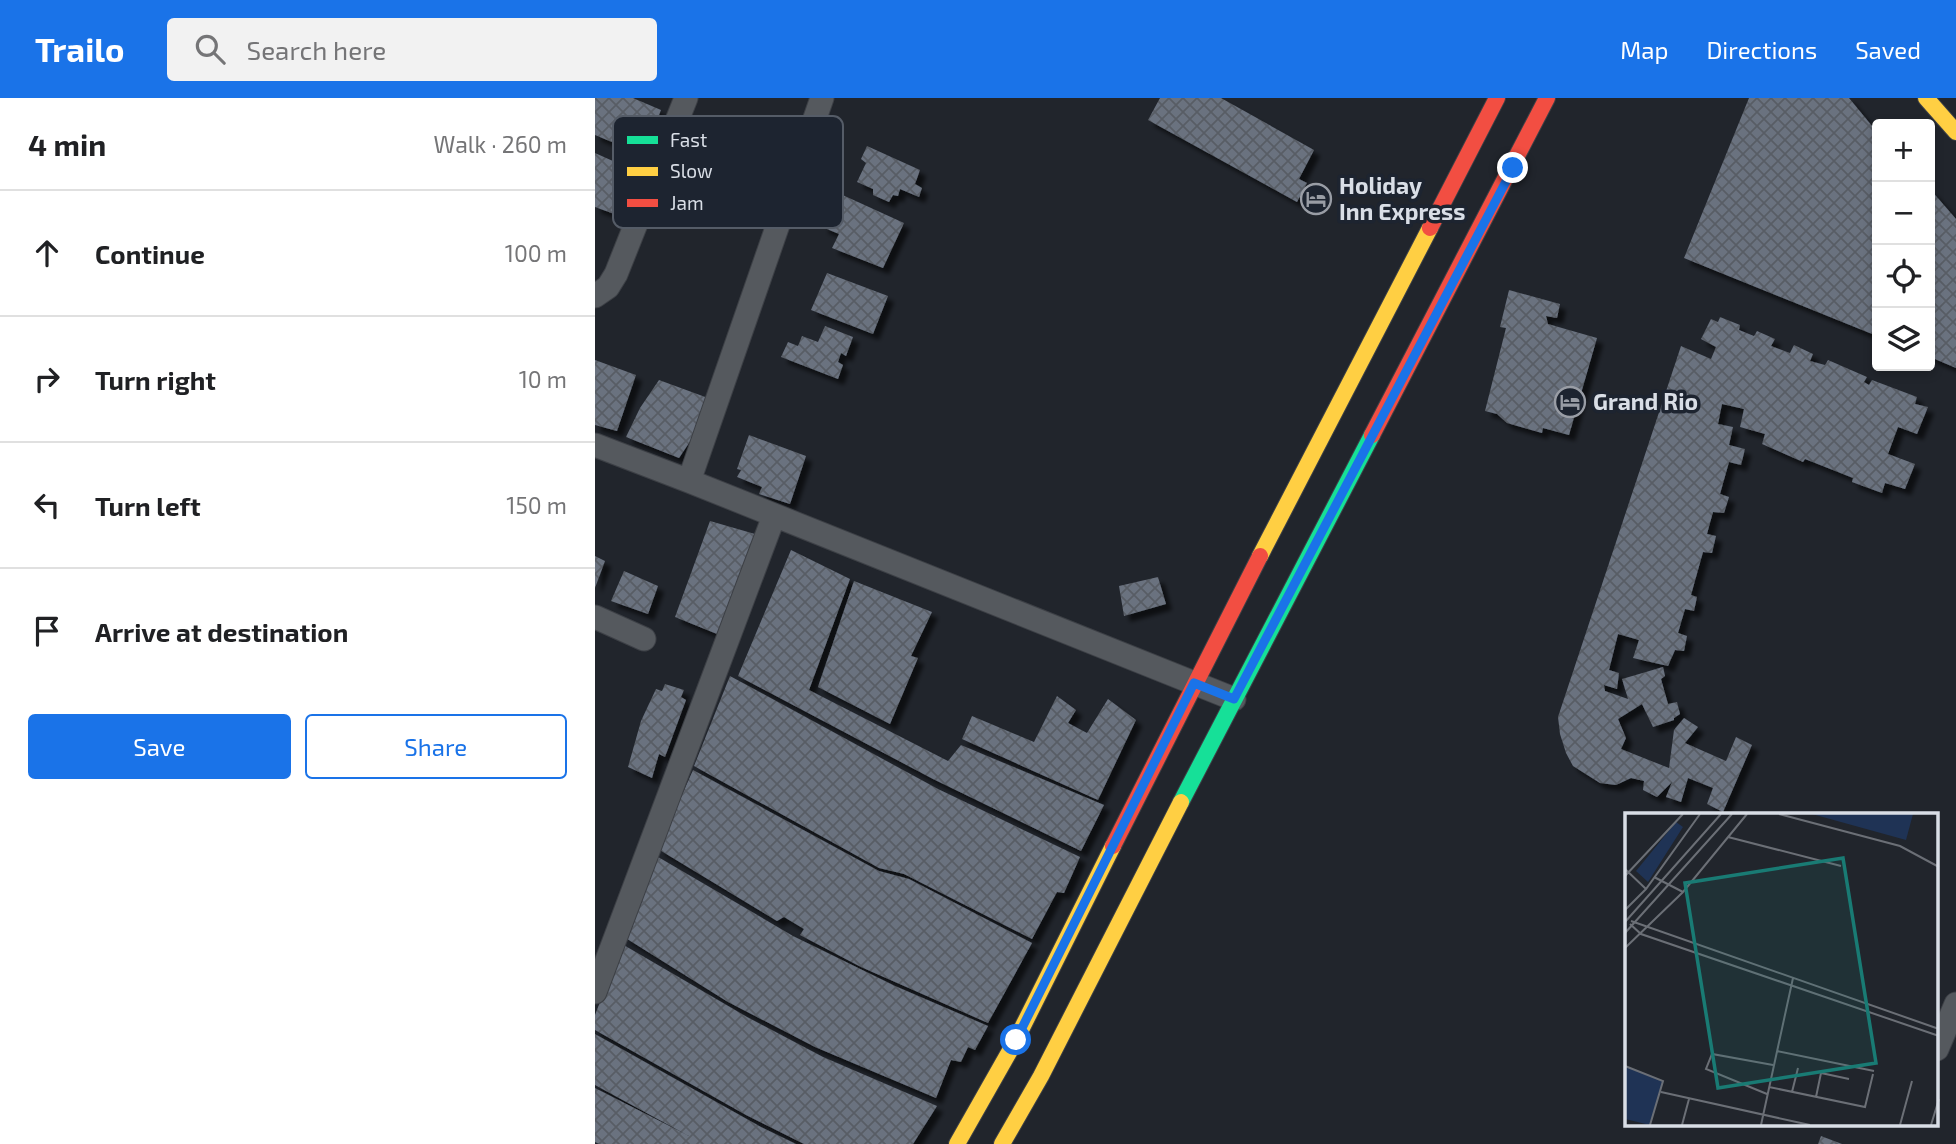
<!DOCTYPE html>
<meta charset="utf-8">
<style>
:root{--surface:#fff;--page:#f2f2f2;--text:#202124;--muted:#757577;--line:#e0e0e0;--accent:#1a73e8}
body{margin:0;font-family:"Exo 2",sans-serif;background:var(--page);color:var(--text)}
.controls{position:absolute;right:21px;top:21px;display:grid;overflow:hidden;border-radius:7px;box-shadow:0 4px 10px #0003}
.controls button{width:63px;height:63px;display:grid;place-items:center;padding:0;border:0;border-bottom:2px solid var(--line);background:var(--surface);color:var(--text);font:35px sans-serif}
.stop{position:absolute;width:21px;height:21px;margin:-16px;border:5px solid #1a73e8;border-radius:50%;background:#fff}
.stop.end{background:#1a73e8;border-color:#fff;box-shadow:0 2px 7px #0008}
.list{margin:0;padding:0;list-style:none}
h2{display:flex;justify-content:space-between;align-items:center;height:91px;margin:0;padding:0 28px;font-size:30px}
h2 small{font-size:23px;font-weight:400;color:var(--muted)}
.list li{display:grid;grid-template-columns:46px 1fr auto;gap:21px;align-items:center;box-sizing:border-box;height:126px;padding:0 28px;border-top:2px solid var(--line)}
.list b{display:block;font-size:26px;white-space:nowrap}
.list em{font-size:23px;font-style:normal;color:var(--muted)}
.actions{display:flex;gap:14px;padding:21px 28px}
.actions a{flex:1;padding:16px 0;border:2px solid var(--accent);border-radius:7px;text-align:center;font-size:24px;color:var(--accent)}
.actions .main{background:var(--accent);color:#fff}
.icon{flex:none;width:38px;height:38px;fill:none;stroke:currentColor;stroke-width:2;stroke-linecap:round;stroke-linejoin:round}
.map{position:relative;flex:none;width:1361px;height:1046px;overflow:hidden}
header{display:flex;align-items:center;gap:42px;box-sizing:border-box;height:98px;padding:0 35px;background:var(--accent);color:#fff}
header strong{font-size:33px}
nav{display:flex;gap:38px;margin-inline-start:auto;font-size:24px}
.search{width:490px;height:63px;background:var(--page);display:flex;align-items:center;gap:18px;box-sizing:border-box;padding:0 24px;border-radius:7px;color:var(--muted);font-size:26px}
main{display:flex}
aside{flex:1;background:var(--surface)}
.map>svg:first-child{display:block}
.building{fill:url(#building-cross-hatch);filter:url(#shadow)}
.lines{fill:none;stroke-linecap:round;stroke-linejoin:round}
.street-casing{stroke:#3d4046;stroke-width:25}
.fast-casing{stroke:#3d4046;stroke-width:18}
.slow-casing{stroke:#3d4046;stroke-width:18}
.jam-casing{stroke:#3d4046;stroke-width:18}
.street{stroke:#55595e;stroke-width:23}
.fast{stroke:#16e098;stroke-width:16}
.slow{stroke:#ffcf43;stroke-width:16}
.jam{stroke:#f24e42;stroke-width:16}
.route{stroke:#1a73e8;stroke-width:9}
.labels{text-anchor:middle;stroke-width:7;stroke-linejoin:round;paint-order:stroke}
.poi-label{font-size:23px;font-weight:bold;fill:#d9dee6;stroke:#1d2430;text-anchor:start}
.inset-road{fill:none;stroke:#6b6f76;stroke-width:2}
.view{fill:#197b74;fill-opacity:0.15;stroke:#197b74;stroke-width:3.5}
.inset-edge{fill:none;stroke:#d9dee6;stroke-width:3.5}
.key{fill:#1d2430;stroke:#555c67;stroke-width:2}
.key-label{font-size:19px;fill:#d9dee6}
</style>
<header>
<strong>Trailo</strong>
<div class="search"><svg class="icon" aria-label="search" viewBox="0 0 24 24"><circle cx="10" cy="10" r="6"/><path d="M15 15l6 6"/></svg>Search here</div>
<nav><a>Map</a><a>Directions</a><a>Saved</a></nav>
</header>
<main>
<aside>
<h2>4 min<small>Walk · 260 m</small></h2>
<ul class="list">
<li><svg class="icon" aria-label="ahead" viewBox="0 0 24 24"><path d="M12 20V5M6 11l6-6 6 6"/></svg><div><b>Continue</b></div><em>100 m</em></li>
<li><svg class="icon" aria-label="right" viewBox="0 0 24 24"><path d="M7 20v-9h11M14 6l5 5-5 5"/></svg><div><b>Turn right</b></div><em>10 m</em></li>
<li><svg class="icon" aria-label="left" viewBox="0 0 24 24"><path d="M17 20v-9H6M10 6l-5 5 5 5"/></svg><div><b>Turn left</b></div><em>150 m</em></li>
<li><svg class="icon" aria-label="arrive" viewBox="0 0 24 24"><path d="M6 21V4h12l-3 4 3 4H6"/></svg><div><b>Arrive at destination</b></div></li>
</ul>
<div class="actions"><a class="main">Save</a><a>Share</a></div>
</aside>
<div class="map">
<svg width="1361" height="1046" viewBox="0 0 1361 1046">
<defs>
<pattern id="building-cross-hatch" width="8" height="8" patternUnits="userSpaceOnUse" patternTransform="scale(1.75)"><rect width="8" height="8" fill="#6a727f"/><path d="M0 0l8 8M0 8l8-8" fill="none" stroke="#585d65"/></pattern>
<filter id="shadow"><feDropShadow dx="6" dy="6" stdDeviation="2" flood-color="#0009"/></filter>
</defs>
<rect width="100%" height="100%" fill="#21252c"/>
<!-- building -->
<path class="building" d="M0,0H38L66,12L48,57L0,37Z
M565,0H626L719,52L704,81L712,85L702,104L553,22Z
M1154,0H1254L1282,34V238L1089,160Z
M272,48L325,72L320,86L327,90L324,99L305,91L303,98L298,97L294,104L278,97V91L262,84L271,65L266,61Z
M0,55L38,72L22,117L0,109Z
M1335,91L1361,121V270L1335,259Z
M241,94L309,125L288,170L237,150L244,136L227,129Z
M232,175L293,198L278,236L216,212Z
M914,192L965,206L962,220L951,218L953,226L1002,240L974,337L948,330L947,335L912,325L902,316L890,313L911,230L905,229Z
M1125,219L1145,227L1144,232L1159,238L1162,233L1180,241L1176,248L1195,255L1199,247L1218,256L1215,263L1230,267L1233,262L1272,279L1269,284L1274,287L1277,282L1322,299L1320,306L1333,309L1322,336L1303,329L1293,356L1320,366L1310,391L1290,385L1287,395L1257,384L1258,380L1210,361L1208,364L1167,346L1170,336L1145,329L1149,311L1127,306L1123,326L1138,329L1134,347L1150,351L1146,367L1134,364L1125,396L1134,399L1129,415L1118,414L1112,436L1121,438L1117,455L1108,454L1096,497L1102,499L1099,513L1090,511L1083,535L1092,538L1089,553L1080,552L1073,568L1038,560L1044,542L1023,536L1014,572L1024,575L1022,591L1009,587L1010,593L1033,601L1027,581L1068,569L1070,578L1066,581L1073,606L1082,604L1085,616L1079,620V622L1058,629L1047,606L1023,621L1031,640L1026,651L1074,670L1079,632L1089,620L1103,629L1090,645L1131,663L1141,639L1157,647L1128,714L1112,706L1118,690L1093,680L1086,704L1071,699L1077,684L1062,699L1048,692L1049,683L1036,680L1021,687L1005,685L978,668L971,655L965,636L963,619L1086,248L1116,261L1121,249L1106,241L1116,221L1123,224Z
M230,228L258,239L251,258L246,255L243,264L248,267L243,281L186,259L193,244L203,248L207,238L223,244Z
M0,262L41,277L22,333L0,327Z
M64,282L113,300L102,333L84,360L31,339L45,310Z
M154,337L211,358L195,406L164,396L167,389L142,379L146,372L142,371Z
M115,423L160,436L122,536L80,519Z
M196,452L255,481L214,592L353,663L366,647L509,707L486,753L338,681L143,578Z
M0,458L10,463L0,490Z
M29,473L63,488L53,516L16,503Z
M563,479L571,506L529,518L524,488Z
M259,483L337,514L316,558L323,560L295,626L223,589Z
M135,578L343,691L485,759L469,795L462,794L437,841L309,776L284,770L99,668Z
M70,586L89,592L86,599L91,602L70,659L64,656L57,680L33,669L46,623L61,591L67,593Z
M462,598L481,612L473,625L492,635L513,601L541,622L503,702L367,641L377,618L439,644Z
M98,672L284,773L314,781L437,845L393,925L266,869L205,837L209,831L189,819L182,823L63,751Z
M58,756L198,838L300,888L393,928L380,952L373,949L366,964L356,962L341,1000L220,949L133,904L29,839Z
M27,846L152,919L228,959L342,1008L318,1046H209L151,1017L0,932V917Z
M0,936L166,1029L201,1046H4L0,1044V990L94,1038L0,987Z
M1226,1038L1247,1046H1223Z"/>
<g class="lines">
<!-- street casing -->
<g class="street-casing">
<path id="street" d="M0,198L13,189L21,176L91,0
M0,347L94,383L639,601
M94,383L227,0
M0,519L49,541
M0,894L179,418
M1342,951L1361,906"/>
</g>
<!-- fast casing -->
<g class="fast-casing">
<path id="fast" d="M586,704L777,337"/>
</g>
<!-- slow casing -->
<g class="slow-casing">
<path id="slow" d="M1331,0L1361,34
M665,458L835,130
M362,1046L421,942L518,748
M407,1046L446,978L586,704"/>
</g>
<!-- jam casing -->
<g class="jam-casing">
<path id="jam" d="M835,130L902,0
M777,337L952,0
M518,748L665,458"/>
</g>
<!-- street -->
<use href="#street" class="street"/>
<!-- fast -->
<use href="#fast" class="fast"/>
<!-- slow -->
<use href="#slow" class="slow"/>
<!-- jam -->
<use href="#jam" class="jam"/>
</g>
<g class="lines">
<!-- route -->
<path class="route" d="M421,942L599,585L639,601L918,70"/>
</g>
<!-- icons -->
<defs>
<g id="hotel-ring" transform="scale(1.575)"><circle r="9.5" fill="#1d2430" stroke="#999da5" stroke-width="1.5"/><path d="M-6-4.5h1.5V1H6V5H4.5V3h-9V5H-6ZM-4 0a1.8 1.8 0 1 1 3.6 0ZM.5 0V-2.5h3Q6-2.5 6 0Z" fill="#999da5"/></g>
</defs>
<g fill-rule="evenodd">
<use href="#hotel-ring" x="721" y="101"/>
<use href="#hotel-ring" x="975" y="304"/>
</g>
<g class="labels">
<!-- poi labels -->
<g class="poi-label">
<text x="744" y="96">Holiday<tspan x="744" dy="26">Inn Express</tspan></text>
<text x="998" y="312">Grand Rio</text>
</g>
</g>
<!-- overview -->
<g transform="translate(1030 715)">
<rect width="313" height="313" fill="#21252c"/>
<path d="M187,1H288L281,27ZM51,9L58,14L23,69L11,58ZM0,253L38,268L25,312L0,306Z" fill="#1f3355"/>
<path class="inset-road" d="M154,1L275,33L314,54M103,24L216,53M0,56L21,76M0,63L58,1M29,64L58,79M0,97L21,76L75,1M6,108L314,216M0,109L96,1M5,111L16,121L314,223M0,120L107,1M0,135L58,79L122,1M152,238L249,258M0,253L38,268L25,312M144,274L240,294L248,261M36,279L185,312M167,279L173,255M142,281L81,256L87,241L148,252M191,284L196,260L224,266M57,312L64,286M136,312L168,165M275,312L287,268M306,312L314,286"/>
<path class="view" d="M218,45L251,250L93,275L60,70Z"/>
<rect width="313" height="313" class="inset-edge"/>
</g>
<!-- legend -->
<rect x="18" y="18" width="230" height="112" rx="10" class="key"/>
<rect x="32" y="38" width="31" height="8" fill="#16e098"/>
<rect x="32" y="69" width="31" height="9" fill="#ffcf43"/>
<rect x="32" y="101" width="31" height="8" fill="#f24e42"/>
<g class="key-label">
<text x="75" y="49">Fast</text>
<text x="75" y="80">Slow</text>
<text x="75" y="112">Jam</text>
</g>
</svg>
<div class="controls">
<button>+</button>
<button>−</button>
<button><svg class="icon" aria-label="locate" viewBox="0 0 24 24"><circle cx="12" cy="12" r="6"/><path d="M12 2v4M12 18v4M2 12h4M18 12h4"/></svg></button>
<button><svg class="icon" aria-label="layers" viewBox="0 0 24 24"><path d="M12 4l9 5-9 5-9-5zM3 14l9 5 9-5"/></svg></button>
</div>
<div class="stop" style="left:421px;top:942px"></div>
<div class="stop end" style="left:918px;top:70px"></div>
</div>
</main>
